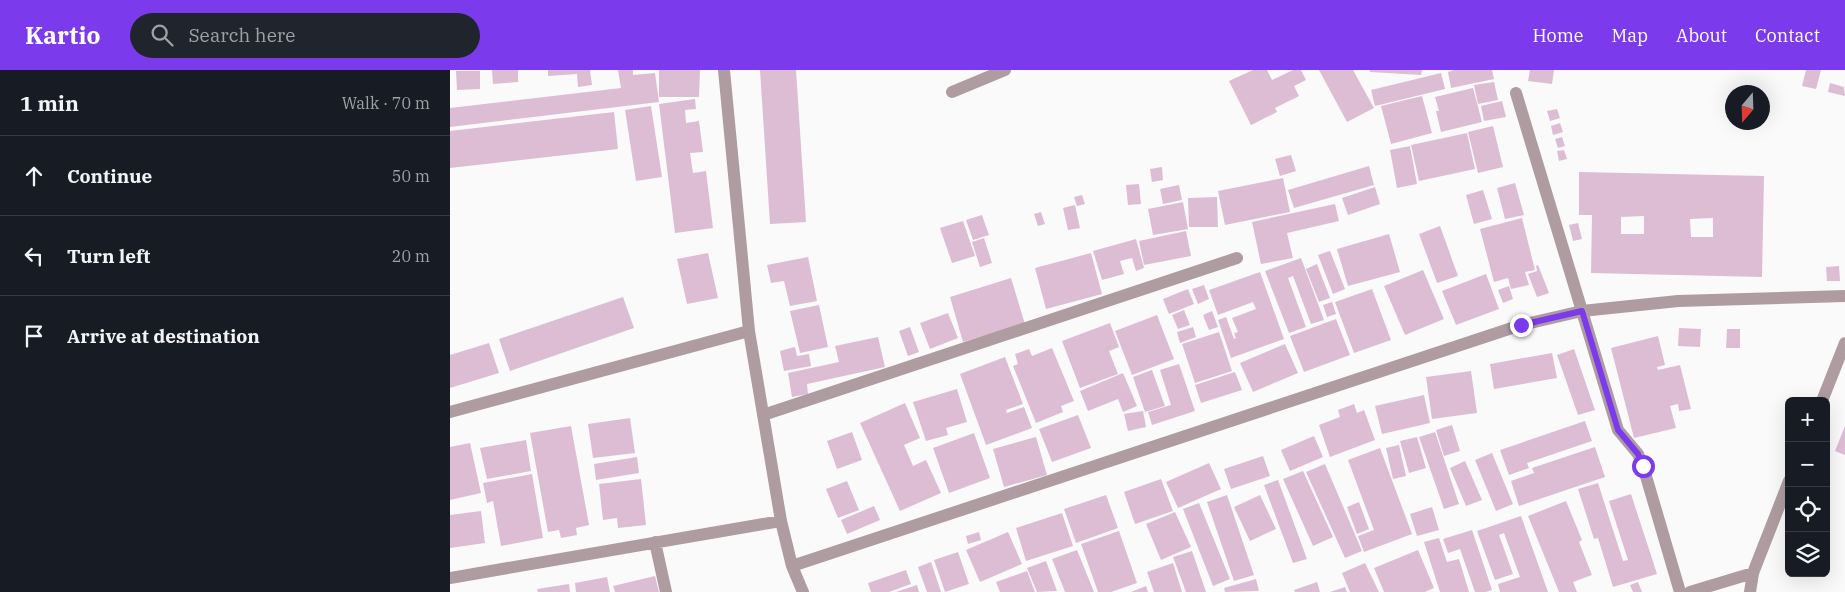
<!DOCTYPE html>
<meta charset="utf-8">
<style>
:root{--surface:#171b24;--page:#20242c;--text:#f1f3f6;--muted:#9ea1a6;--line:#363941;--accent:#7c3aed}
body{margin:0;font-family:"IBM Plex Serif",serif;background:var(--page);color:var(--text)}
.controls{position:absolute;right:15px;bottom:15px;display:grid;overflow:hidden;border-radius:8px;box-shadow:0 5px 20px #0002}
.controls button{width:45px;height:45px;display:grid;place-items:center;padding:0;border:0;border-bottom:1px solid var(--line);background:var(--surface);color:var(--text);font:25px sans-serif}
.compass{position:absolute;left:1275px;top:15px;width:45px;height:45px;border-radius:50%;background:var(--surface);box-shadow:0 5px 20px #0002;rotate:199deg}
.stop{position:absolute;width:15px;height:15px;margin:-11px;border:4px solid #7c3aed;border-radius:50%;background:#fff}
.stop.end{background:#7c3aed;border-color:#fff;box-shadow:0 1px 5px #0008}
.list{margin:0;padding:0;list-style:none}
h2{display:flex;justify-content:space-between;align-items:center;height:65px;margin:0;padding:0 20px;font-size:21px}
h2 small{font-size:16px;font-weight:400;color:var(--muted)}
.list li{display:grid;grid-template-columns:32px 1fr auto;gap:15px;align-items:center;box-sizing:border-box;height:80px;padding:0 20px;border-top:1px solid var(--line)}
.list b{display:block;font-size:19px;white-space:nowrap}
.list em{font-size:16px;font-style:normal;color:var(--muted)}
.icon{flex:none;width:28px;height:28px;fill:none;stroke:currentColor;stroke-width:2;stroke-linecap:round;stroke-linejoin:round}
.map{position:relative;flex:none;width:1395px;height:522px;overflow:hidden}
header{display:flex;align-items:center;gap:30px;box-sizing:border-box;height:70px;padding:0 25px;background:var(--accent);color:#fff}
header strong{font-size:24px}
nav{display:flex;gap:28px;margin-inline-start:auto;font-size:18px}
.search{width:350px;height:45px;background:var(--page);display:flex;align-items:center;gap:12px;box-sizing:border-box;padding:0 18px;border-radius:28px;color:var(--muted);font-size:19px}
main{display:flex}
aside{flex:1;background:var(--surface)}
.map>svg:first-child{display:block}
.building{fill:#ddbdd4;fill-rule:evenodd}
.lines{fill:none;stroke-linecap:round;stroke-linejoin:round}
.minor{stroke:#ae9ca0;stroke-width:12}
.route{stroke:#7c3aed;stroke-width:6}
</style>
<header>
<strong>Kartio</strong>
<div class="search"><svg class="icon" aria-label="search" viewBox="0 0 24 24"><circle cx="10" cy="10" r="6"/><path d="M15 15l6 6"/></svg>Search here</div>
<nav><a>Home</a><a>Map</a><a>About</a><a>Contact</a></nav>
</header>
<main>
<aside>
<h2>1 min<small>Walk · 70 m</small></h2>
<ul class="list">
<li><svg class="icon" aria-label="ahead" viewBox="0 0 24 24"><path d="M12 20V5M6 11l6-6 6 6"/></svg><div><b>Continue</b></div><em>50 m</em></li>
<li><svg class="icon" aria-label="left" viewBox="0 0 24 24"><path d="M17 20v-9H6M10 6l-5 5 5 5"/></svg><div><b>Turn left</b></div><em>20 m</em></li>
<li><svg class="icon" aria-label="arrive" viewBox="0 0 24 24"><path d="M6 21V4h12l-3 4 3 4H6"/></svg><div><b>Arrive at destination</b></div></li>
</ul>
</aside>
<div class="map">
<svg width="1395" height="522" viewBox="0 0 1395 522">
<rect width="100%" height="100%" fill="#fafafa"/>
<!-- building -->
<path class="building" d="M42,0H68V12L43,14Z
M98,0H140L142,15L128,17L127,4L98,6Z
M168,0H183V5L205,3L209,32L0,57V38L171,18Z
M209,0H250L249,27H209Z
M310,0H346L356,152L320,154Z
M803,0H817L822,10L843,0H851L856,10L844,16L849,26L825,38L827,42L801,55L779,11Z
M869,0H903L924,38L897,52Z
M920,0H972L971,5L920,2Z
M1004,0H1042L1044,9L1001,18L998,2Z
M1080,0H1104L1102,14L1078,11Z
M1356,0H1371L1366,19L1352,16Z
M6,1H30V19L7,20Z
M991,3L995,19L925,36L921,20Z
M1044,12L1048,30L1028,34L1024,15Z
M1380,13L1394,17L1395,26L1378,22Z
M1023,18L1032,52L991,62L986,41H989L985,27Z
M972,26L982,63L941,74L931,36Z
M245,29L246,39L235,40L236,53L249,51L253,82L240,83L243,103L256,101L263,158L225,163L209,34Z
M1052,31L1056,47L1034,51L1031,36Z
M201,36L212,107L186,111L175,40Z
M1107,39L1110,48L1100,51L1097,41Z
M164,42L168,79L0,98V61Z
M1110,53L1113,62L1103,65L1101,56Z
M1043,56L1053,97L1028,103L1018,62Z
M1017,63L1025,99L969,111L961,75Z
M1112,67L1115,76L1108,78L1105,69Z
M960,76L967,114L947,118L940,80Z
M1114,80L1117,89L1109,91L1107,81Z
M841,85L846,101L830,106L825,89Z
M919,96L924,115L844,138L838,120Z
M712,97L713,110L702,112L700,99Z
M1129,102L1314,106L1312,207L1141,203L1142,145H1129ZM1194,146V164H1171V147ZM1263,148V167H1241L1240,149Z
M833,108L840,142L775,155L768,121Z
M1065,113L1074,145L1055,149L1047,118Z
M689,114L691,134L678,135L676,115Z
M729,115L732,130L713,134L710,119Z
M925,117L930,134L898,145L892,128Z
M1033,120L1042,149L1024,154L1016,125Z
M632,125L635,134L627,136L624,127Z
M767,127L768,157H739L738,128Z
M733,132L738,159L703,165L698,139Z
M885,134L889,151L837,163L843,188L811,194L802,152Z
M625,135L630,158L618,160L613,138Z
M591,142L595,154L588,156L584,144Z
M532,145L539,165L523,170L516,150Z
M1072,148L1085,200L1075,202L1079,215L1061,219L1058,208L1044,212L1030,159Z
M513,151L525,186L502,193L490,158Z
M1128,153L1132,169L1123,171L1119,155Z
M990,156L1008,206L987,213L969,164Z
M736,161L741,186L694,195L689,171Z
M939,164L950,202L898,216L887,179Z
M534,168L542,193L530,197L522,172Z
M686,169L694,198L686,201L682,188L670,191L674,204L652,210L643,181Z
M880,181L895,219L883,224L868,185Z
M258,183L268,228L237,234L227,189Z
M641,183L652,224L596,239L585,198Z
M358,187L367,231L340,236L334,211L321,213L317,195Z
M851,188L874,250L861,254L843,206L838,208L856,257L839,263L815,201Z
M867,194L880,228L869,232L856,199Z
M1088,195L1099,223L1087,227L1078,204L1087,201L1086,196Z
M1389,196L1390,211H1377L1376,197Z
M973,200L994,249L955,265L934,216Z
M810,202L834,269L781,288L768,250L776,247L784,269L786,268L784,263L788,262L782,248L806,239L803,232L768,245L759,220Z
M1036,204L1049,239L1006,255L992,221Z
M561,208L575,254L513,272L500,227Z
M754,215L759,229L748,234L742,219Z
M1059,216L1063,229L1053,233L1048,220Z
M738,219L744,234L719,244L713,229Z
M922,219L941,270L904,283L885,232Z
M173,227L184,258L60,301L49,269Z
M882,232L886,244L877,247L873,235Z
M369,235L378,277L350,283L340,241Z
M734,240L740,255L728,259L722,245Z
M762,241L768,257L759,260L753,245Z
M498,243L508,268L480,279L470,253Z
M707,245L724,289L682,305L665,261Z
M886,249L900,285L854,302L840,266Z
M660,253L669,277L659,281L668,304L630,318L612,271Z
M460,257L469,282L458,286L449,261Z
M743,257L746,267L730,273L727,262Z
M1229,258L1251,259L1250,277L1228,276Z
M1277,259H1290V278H1276Z
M769,262L782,301L745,313L732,274Z
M1208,266L1215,295L1207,297L1208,300L1230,295L1241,339L1229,341L1228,334L1220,336L1226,358L1184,368L1161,278Z
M428,267L435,297L357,314L358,324L342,327L338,303L389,292L385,276Z
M39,273L49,303L0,318V285Z
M835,274L848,303L803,322L790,293Z
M345,277L347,286L359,284L361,296L334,301L330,281Z
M602,278L624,331L611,336L613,342L586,353L563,296L568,294L565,284L579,279L582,286Z
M1124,279L1145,340L1128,345L1107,285Z
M1102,283L1107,308L1044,319L1040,294Z
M555,287L573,334L556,340L557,343L574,337L582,358L536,375L510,304Z
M729,294L745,341L702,355L698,342L721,335L710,300Z
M702,300L715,336L695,342L683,307Z
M1021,301L1027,343L982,349L976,307Z
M785,302L792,320L751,333L745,315Z
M673,303L687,336L673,342L668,329L638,341L630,321Z
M507,319L517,352L496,358L498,365L476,371L463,332Z
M974,325L980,353L932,364L925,336Z
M455,333L470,368L454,375L463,396L476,390L491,423L450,441L410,353Z
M904,334L907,343L914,340L925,370L880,387L869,355L890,347L888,340Z
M693,341L696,357L678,361L674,344Z
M628,345L641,378L602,392L589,359Z
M180,348L185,383L143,388L138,354Z
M1135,351L1142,371L1077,393L1079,398L1059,405L1050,380Z
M1002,355L1010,381L994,386L986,360Z
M121,356L139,455L126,458L127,465L111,468L109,460L98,462L80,363Z
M1395,356V385L1385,381Z
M402,362L412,390L387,399L377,371Z
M985,362L1009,434L994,439L969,367Z
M524,363L540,408L499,423L483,378Z
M864,366L873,387L840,401L831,380Z
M586,367L597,405L554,417L543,379Z
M967,367L976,398L959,403L950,371Z
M76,370L81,401L37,409L30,378Z
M20,373L31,423L0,430V377Z
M949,375L956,406L943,409L936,378Z
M1145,377L1155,407L1069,436L1061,411L1084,403L1082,398Z
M930,378L962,464L914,482L908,466L924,460L898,390Z
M1042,383L1063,434L1046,441L1025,390Z
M813,386L820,406L781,419L774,399Z
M187,387L189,403L146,410L144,394Z
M1015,391L1032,430L1016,436L1000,398Z
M759,393L771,419L728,438L716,412Z
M875,394L912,481L895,488L856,402Z
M853,401L883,467L863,476L833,409Z
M82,404L93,468L51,476L43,431L37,433L33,413Z
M191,409L196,455L168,458L167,448L153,450L149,414Z
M711,409L723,441L685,454L674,422Z
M828,410L857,489L843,493L814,415Z
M397,411L409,440L388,448L376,419Z
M1148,413L1173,491L1178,490L1159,431L1181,424L1207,504L1163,517L1148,468L1144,469L1128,419Z
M656,425L668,458L626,473L614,439Z
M777,425L804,505L784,511L757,432Z
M810,425L826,459L800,471L784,437Z
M1116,431L1132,470L1129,472L1142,505L1123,512L1127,522H1109L1078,446Z
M909,432L919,459L907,464L897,437Z
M749,433L780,509L763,516L733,439Z
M424,436L430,450L397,464L391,450Z
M982,437L989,460L967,466L960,444Z
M31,441L35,473L0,478V445Z
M725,442L741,477L711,490L696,454Z
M612,443L623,476L576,491L566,458Z
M1071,446L1098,522H1050L1048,514L1070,507L1054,463L1049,465L1063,504L1045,510L1027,461Z
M1022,460L1042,520L1036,522H1025L1010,479L998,483L993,469Z
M669,461L687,513L661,522H648L631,474Z
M529,462L531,470L518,474L516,466Z
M558,462L572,494L530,512L516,480Z
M989,468L997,492L1009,489L1019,522H990L974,472Z
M627,480L644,522H615L602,489Z
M968,480L984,518L975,522H934L924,498Z
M742,481L756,522H736L723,487Z
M508,482L519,514L495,522L484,490Z
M596,491L607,521L587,522L577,498Z
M481,492L491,522H477L468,497Z
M723,493L732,522H704L697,502Z
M915,493L929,522H900L892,503Z
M456,500L461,514L439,522H421L418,513Z
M577,501L585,522H550L546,512Z
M205,506L209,522H165L163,516Z
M157,507L160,522H126L125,513Z
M806,509L809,521L775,522L774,518Z
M867,512L870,522H845L844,520Z
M1188,512L1192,522H1183L1180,515Z
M119,514L120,522H88L87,519Z
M467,515L469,522H446Z
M696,516L698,522H681Z
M895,517L897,522H880Z"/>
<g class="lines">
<!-- minor -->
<path class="minor" d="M274,0L299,261L331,451L342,496L353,522
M502,22L555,0
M1066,23L1168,360L1188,384L1193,396L1230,522
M1372,331L1395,273
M0,342L299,261
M313,345L787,188
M205,472L216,522
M342,496L1071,255L1132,241L1228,231L1395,226
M0,508L331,451
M1240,522L1303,503
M1300,522L1303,503L1339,411"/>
</g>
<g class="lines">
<!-- route -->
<path class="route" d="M1071,255L1132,241L1168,360L1188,384L1193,396"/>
</g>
</svg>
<div class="controls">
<button>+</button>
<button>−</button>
<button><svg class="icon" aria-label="locate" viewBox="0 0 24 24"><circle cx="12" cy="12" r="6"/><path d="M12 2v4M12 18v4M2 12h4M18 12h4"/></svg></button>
<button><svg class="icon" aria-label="layers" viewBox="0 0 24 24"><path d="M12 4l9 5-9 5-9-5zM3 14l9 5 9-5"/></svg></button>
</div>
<svg class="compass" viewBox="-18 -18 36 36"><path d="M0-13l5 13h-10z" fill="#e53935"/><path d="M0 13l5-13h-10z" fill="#9ea1a6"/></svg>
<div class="stop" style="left:1193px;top:396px"></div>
<div class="stop end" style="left:1071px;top:255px"></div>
</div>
</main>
